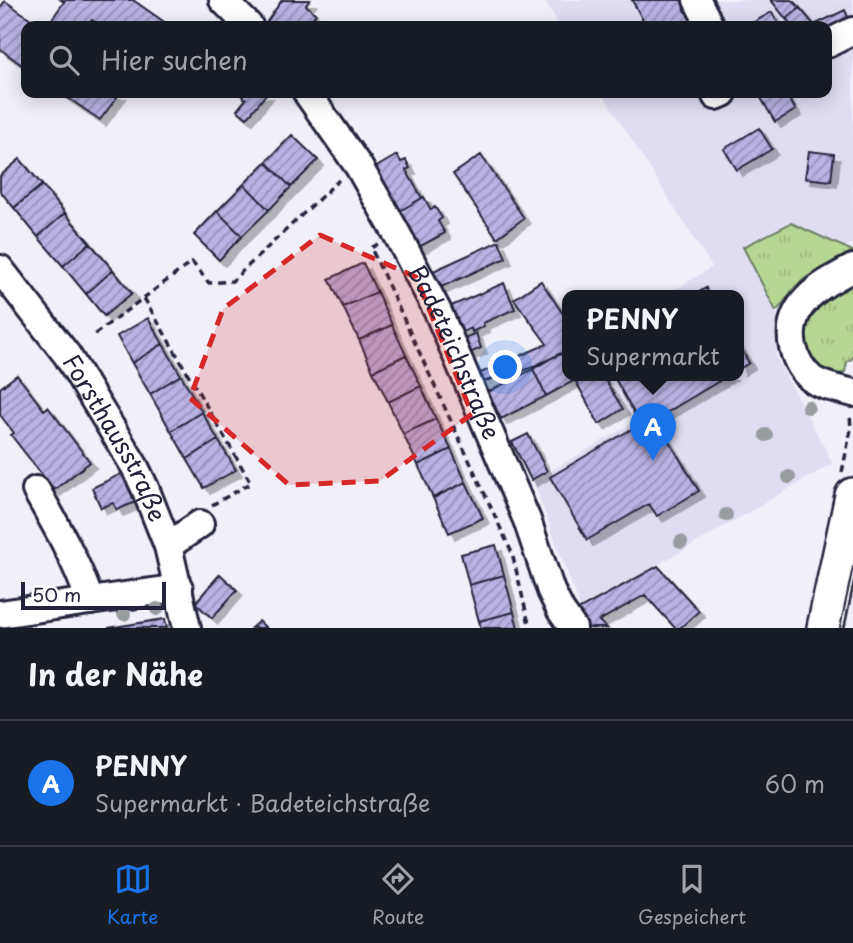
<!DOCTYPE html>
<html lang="de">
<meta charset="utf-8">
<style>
:root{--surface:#171b24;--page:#242831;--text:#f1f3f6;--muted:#9ea1a6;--line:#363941;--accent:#1a73e8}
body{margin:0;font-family:"Playpen Sans",sans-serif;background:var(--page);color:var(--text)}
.scale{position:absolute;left:21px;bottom:18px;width:145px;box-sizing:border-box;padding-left:7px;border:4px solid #22223b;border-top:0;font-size:19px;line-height:24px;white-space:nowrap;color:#22223b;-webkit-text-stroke:5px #fff;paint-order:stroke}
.you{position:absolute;left:506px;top:368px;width:24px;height:24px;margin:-18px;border:5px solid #fff;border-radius:50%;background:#1a73e8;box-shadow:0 0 0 10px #1a73e833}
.badge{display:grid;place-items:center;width:46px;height:46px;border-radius:50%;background:var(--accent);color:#fff;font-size:23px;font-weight:700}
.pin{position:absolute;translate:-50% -58px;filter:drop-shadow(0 2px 4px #0008)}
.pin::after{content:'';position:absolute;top:37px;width:24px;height:21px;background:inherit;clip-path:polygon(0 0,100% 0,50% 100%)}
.popup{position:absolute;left:562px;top:290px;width:182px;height:91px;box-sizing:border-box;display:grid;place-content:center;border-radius:14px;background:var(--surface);filter:drop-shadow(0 2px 5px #0005);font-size:23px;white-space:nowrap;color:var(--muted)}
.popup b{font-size:26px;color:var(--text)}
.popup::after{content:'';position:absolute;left:50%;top:100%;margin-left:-14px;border:14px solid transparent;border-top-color:var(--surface)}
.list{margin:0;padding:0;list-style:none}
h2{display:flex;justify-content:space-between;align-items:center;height:91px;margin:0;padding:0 28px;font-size:30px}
h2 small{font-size:23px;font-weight:400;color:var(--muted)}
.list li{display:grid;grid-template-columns:46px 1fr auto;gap:21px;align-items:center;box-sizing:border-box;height:126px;padding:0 28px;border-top:2px solid var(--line)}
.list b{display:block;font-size:26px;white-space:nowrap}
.list p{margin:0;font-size:23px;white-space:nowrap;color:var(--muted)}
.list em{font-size:23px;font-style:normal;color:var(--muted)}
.icon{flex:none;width:38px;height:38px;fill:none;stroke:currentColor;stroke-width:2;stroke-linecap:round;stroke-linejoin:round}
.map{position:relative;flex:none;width:853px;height:628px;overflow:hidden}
.search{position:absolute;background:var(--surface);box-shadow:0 4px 18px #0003;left:21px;right:21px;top:21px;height:77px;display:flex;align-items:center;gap:18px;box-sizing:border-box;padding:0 24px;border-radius:14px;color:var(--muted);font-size:26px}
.sheet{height:217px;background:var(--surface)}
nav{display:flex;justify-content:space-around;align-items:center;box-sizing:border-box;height:98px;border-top:2px solid var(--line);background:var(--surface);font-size:19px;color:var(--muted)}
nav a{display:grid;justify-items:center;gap:4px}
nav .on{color:var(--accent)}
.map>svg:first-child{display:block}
.built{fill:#e0ddf2}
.grass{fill:url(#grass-tufts);stroke:#6c7c66;stroke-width:2}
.building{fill:url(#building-hatch);stroke:#22223b;stroke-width:2;filter:url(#shadow)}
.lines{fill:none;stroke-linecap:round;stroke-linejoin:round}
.minor-casing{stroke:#22223b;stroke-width:32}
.major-casing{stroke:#22223b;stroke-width:40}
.path{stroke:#22223b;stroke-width:3.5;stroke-dasharray:7 5;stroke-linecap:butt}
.minor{stroke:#fff;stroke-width:26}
.major{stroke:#fff;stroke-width:35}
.tram{stroke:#22223b;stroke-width:2}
.tree{fill:#979c9f}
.marked{fill:#d62828;fill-opacity:0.2;stroke:#d62828;stroke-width:5;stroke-dasharray:14 9;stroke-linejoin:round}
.labels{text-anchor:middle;stroke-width:5;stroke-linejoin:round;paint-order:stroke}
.street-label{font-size:24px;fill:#22223b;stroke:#fff}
</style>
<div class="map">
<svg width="853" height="628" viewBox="0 0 853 628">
<defs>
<pattern id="grass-tufts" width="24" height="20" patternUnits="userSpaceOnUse" patternTransform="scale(1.75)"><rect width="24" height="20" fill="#b5d792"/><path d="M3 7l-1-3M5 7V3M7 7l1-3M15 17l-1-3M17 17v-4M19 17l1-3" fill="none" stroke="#9bb87f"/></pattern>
<pattern id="building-hatch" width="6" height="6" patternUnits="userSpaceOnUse" patternTransform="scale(1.75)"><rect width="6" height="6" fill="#b9b2e3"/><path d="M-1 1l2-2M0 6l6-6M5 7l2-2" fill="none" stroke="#9690b9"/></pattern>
<filter id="shadow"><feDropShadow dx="6" dy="6" stdDeviation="0" flood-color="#0004"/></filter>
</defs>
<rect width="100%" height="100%" fill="#f1f0f9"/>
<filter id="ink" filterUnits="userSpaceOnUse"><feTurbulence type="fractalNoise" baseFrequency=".0143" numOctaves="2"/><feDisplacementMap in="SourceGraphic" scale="14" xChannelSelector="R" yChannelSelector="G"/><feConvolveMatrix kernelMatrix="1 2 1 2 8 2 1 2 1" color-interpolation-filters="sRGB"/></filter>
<g filter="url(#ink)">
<!-- built -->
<path class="built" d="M544,0H853V243L808,267L777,307L776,358L833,463L686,549L580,607L533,481L633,423L606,375H739V295H666L712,267L602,93H827V26H560Z"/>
<!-- grass -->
<path class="grass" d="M791,223L853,251C836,261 812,271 798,284C789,292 785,303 776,311L743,247Z
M853,280V358L847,362L845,372L835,376C830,374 824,372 820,369C803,356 800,327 813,310C823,297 839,289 853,280Z"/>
<!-- building -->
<path class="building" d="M61,0H133L170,26H101L92,20L87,26H47L64,2Z
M282,0H310L306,5L316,14L306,26H264Z
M632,0H683L697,26H646Z
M771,0H792L800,8L786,19Z
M5,1L41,26H26V68L0,49V8Z
M800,8L814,25L845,10L852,26L827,38V26H793L786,19Z
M772,12L780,26H747Z
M61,93H120L100,120Z
M239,93H267L247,118L237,110L246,99Z
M758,93H785L796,110L775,122Z
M759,128L772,149L737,170L724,149Z
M292,135L318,160L291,187L266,162Z
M809,151L834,154L831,181L805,178Z
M397,155L401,162L406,160L410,168L406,170L422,198L398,212L373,169Z
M481,155L524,218L497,238L453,174Z
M20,159L42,185L14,208L0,191V176Z
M266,162L291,187L269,210L244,184Z
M244,184L269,210L242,236L217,211Z
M42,185L65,213L38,237L14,208Z
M424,197L431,210L435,207L442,218L438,221L445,233L419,247L398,212Z
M217,211L242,236L219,260L194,235Z
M65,213L90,243L63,266L38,237Z
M499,241L506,258L439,288L431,272Z
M90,243L113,270L86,294L63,266Z
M363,263L377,292L343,307L329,279Z
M113,270L132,293L104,316L86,294Z
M541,281L567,320V351L499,382L497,377L481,383L476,375L547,344L514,299Z
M504,283L515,309L483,323L484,326L472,332L471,328L461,333L449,307Z
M706,288L709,295H694Z
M377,292L392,325L359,340L343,307Z
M148,318L163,344L132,363L117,336Z
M392,325L406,355L373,371L359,340Z
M476,333L481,348L470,353L464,338Z
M163,344L181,375L150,394L132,363Z
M739,345L749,363L739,369Z
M567,351V375H602L623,409L599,424L575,380L546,396L533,369L557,355Z
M406,355L421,386L388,402L373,371Z
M533,369L546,396L501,419L488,392Z
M17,375L44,410L48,407L90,462L54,490L11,435L14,433L0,415V388Z
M181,375L202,412L171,431L150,394Z
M613,375H729L656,419L699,491L657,516L649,504L587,540L550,477L640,424Z
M421,386L436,419L403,434L388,402Z
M202,412L218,440L187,459L171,431Z
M436,419L451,449L418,465L403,434Z
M528,434L547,471L531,480L512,442Z
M218,440L236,470L204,488L187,459Z
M451,449L466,482L433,498L418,465Z
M125,472L138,501L117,510L113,503L101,508L92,488Z
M466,482L483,518L449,533L433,498Z
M496,545L504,575L469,585L461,554Z
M658,566L699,611L680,628H675L645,595L599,621L607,628H589L576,611Z
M220,574L237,590L212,618L195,603Z
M504,575L514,612L479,621L469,585Z
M514,612L518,628H481L479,621Z
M165,619L167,628H108Z
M259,621L266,628H251Z"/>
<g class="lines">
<!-- minor casing -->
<g class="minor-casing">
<g id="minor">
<path d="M223,0L249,26"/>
<path d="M697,0L710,26"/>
<path d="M827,44L853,31"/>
<path id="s1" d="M307,93L359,167L397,234L438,312L527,520L551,591L561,611L573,628"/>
<path d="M716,96L723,93"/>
<path d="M853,268C821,285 784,304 793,347C796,360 802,371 812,379C823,387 840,389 853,393"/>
<path id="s2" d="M0,269L67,355L135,467L145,488L168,546L187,628"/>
<path d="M36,490C56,525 77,562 90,601"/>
<path d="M168,546L200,524"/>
<path d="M0,614L179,588"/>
</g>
</g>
<!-- major casing -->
<g class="major-casing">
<path id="major" d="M825,628L853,496"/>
</g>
<!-- path -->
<path class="path" d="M378,244L371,248L512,553L530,628
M144,298L251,483L212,505
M95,334L192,262L209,283L232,281L339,180
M842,472L851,429L850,414"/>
<!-- minor -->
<use href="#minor" class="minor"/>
<!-- major -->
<use href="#major" class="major"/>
<!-- tram -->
<path class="tram" d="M840,628L853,567"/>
</g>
<!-- trees -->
<g class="tree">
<circle cx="808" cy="407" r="7"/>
<circle cx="766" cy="435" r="7"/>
<circle cx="789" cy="477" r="7"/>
<circle cx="726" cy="515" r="7"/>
<circle cx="681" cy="542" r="7"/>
<circle cx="157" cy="609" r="7"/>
<circle cx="124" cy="614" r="7"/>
</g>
</g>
<!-- marked area -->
<path class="marked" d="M320,235L416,277L472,414L380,481L289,485L190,398L223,309Z"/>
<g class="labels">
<!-- street labels -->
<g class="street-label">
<text dy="8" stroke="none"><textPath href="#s1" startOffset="299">Badeteichstraße</textPath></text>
<text dy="8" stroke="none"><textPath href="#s2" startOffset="205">Forsthausstraße</textPath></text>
</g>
</g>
</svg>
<div class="scale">50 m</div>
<div class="you"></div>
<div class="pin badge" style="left:653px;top:461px">A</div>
<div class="popup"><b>PENNY</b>Supermarkt</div>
<div class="search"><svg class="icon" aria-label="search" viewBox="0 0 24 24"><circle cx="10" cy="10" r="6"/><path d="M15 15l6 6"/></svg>Hier suchen</div>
</div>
<section class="sheet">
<h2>In der Nähe<small></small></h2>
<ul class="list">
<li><span class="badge">A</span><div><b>PENNY</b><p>Supermarkt · Badeteichstraße</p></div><em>60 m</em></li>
</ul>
</section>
<nav>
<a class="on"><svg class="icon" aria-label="map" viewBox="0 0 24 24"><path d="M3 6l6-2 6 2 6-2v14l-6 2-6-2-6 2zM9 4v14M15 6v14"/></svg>Karte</a>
<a><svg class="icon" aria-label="directions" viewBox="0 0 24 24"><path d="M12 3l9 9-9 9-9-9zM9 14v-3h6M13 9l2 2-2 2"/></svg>Route</a>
<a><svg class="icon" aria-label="saved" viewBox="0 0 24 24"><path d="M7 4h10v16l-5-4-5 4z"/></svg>Gespeichert</a>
</nav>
